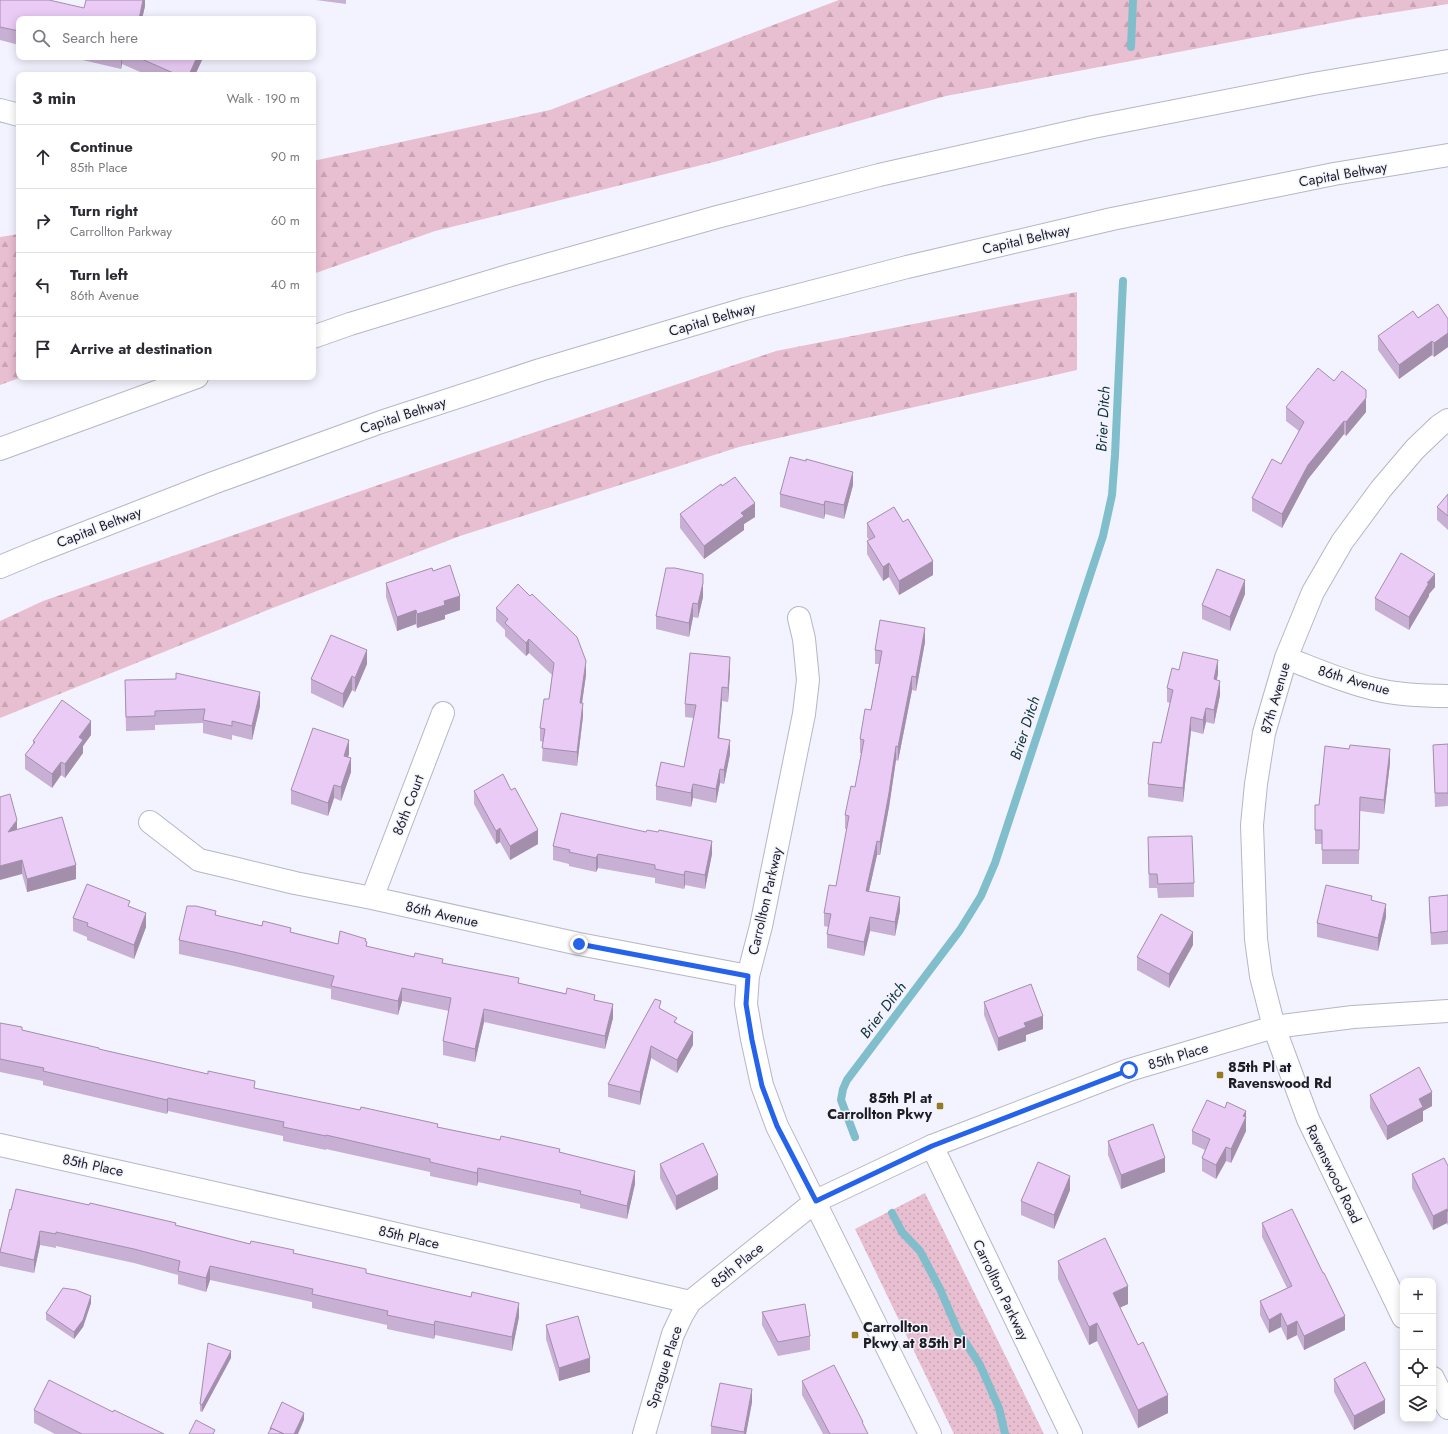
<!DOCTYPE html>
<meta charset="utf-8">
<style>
:root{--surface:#fff;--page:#f7f7f7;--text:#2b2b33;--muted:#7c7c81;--line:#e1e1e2}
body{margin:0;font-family:Jost,sans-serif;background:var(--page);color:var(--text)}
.controls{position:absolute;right:12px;bottom:12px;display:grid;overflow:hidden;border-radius:8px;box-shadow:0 2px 10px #0003}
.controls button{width:36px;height:36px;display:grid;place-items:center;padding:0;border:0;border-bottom:1px solid var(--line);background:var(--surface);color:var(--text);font:20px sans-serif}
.stop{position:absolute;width:12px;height:12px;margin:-9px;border:3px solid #2563eb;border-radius:50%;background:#fff}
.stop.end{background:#2563eb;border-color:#fff;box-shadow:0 1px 4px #0008}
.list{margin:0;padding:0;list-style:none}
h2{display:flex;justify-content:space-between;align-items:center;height:52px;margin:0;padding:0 16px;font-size:17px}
h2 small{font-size:13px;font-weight:400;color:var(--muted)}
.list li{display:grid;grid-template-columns:26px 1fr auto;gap:12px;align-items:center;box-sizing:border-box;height:64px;padding:0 16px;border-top:1px solid var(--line)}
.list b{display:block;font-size:15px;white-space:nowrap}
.list p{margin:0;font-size:13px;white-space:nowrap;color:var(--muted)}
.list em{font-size:13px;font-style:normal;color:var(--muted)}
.icon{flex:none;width:22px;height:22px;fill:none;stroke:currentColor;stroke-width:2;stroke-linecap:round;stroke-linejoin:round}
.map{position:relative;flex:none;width:1448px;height:1434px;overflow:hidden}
.search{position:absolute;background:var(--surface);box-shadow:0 2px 10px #0003;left:16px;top:16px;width:300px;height:44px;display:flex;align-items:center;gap:10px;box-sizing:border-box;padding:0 14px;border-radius:8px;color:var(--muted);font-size:15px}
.panel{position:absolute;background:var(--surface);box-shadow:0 2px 10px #0003;left:16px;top:72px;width:300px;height:308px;border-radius:8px}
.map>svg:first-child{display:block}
.grass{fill:url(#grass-dots)}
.forest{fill:url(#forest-firs)}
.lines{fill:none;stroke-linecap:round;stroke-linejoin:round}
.stream{stroke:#80becb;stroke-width:8}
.minor-casing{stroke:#b5b6c7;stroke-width:24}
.tertiary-casing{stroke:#b5b6c7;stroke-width:24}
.motorway-casing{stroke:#b5b6c7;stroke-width:24}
.minor{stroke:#fff;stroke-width:22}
.tertiary{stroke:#fff;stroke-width:22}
.motorway{stroke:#fff;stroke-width:22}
.wall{fill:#c8afd4}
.shaded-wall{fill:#a38eac}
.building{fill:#e9cbf6;stroke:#a38eac}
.route{stroke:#2563eb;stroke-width:5}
.poi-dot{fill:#947b22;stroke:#f2f3fe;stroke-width:1.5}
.labels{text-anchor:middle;stroke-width:3;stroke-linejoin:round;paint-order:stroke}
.street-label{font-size:14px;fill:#1d1e24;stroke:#f2f3fe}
.poi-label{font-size:14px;font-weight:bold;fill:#1d1e24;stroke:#f2f3fe;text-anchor:start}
.water-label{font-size:15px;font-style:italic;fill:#123238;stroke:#f2f3fe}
</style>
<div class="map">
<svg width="1448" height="1434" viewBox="0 0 1448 1434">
<defs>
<pattern id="grass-dots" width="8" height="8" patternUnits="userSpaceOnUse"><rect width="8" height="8" fill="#e8bed1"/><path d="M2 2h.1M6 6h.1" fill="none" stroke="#c7a3b3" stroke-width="1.8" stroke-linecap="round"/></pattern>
<pattern id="forest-firs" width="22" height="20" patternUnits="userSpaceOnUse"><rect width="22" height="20" fill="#e8bed1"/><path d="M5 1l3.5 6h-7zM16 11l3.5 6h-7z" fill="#c7a3b3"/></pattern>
</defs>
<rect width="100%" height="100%" fill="#f2f3fe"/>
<!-- grass -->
<path class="grass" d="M925,1193L1044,1434H954L855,1229Z"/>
<!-- forest -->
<path class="forest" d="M839,0H1448V4L1358,18L946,96L718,161L435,231L313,274V161L550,110Z
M19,234V377H22L0,385V237Z
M1077,292V370L739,447L460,536L270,609L0,718V621L43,601L384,483L776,351Z"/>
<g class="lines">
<!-- stream -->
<path class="stream" d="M1131,47L1133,0
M855,1137L841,1100L843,1089L847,1080L960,930L981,896L995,863L1103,536L1112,495L1115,455L1123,281
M892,1213L902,1232L920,1251L940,1289L958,1331L980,1365L999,1408L1005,1434"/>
<!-- minor casing -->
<g class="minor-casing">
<path id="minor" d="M0,110L19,115
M799,618L804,639L808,680L804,714L761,926L748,976L746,1004L752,1039L762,1085L777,1126L930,1434
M1286,658C1315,669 1344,682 1374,689C1398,695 1423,696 1448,696
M150,822L199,860L233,868L295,883L372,898L579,944L748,976
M372,898L443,713
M0,1145L366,1227L690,1302
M932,1146L1071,1434
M1403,1317L1308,1119L1274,1027L1261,976L1256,939L1252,825L1256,784L1264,733L1286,658L1313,592L1342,542L1381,489L1415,449L1439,426L1448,420
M1433,1378L1448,1408
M644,1434L673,1334L682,1315L690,1302L816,1201"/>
</g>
<!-- tertiary casing -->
<g class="tertiary-casing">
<path id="tertiary" d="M816,1201L932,1146L1129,1070L1274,1027L1353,1017L1448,1011"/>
</g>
<!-- motorway casing -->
<g class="motorway-casing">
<path id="motorway" d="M313,337L350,324L511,275L717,217L879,175L1093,127L1313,84L1448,61
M0,449L197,377
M0,567L36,552L213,483L381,422L540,370L745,309L907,267L1112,219L1334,174L1448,155"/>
</g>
<!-- minor -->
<use href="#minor" class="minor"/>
<!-- tertiary -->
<use href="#tertiary" class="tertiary"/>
<!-- motorway -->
<use href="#motorway" class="motorway"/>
</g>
<!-- wall -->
<path class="wall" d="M0,0L84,8L145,0V6L142,19H19V45L0,40Z
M316,0H346V4Z
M74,57H202V60L195,75H147L122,64L121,69L74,58Z
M1418,318L1448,319V347L1434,357L1432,355L1399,379L1378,350V336Z
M1334,381L1366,412L1346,436L1344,434L1308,479L1282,528L1252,511V498L1281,464L1299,431L1286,421V407Z
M853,485L844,519L825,514L824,519L780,507V494Z
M722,486L755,517L744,524V530L704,559L680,528V514Z
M1448,494V530L1437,520V507Z
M867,523L933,575L899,595L889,577L883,581L867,554V541L869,540L867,537Z
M433,571L460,610L445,615V619L417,628L416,624L397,631L386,597V583Z
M1435,587L1429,594V596L1409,630L1375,610V598Z
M1245,594L1230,631L1202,619V605Z
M703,597L698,618L693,617L689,637L656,629V616Z
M496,608L586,675L582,703L583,716L577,766L542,761L543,742L540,741V728L549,699L552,675L529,653L526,656L505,636V630L496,621Z
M925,642L916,691L912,690L898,761L896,760L889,807L880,855H877L869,891L900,911L895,936L870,931L864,956L827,948V934L828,927L824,926V913L836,886L847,829H845V815L855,787L861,753H860V739L871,710L879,664H875V650Z
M367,664L355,692L352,690L343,708L311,693V679Z
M1179,670L1218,674L1216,680L1220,695L1214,724L1206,722L1203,734L1191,731L1183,802L1148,797V784L1161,743L1170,703L1167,702V688Z
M730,671L728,702L722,701L719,738L730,754L724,784L720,783L716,803L693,798L691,807L656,800V786L684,767L694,718L685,717V704Z
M125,680L260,706L252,740L232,735V740L203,733V723L155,725V730L126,731Z
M91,735L83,746V753L65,778L61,775L52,788L25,769V755L33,745V741Z
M1448,744V806L1435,807L1433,745Z
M349,754L348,757L351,772L341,801L334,798L328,816L291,804V790Z
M1390,763L1384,814L1360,811L1359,864H1322V844H1315V805H1319Z
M474,791L538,844L510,860L500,842L496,844L474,804Z
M17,830L76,879L27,892L22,874Z
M553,846L712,854L705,889L685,885L684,889L655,883V878L598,868L596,872L569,866V864L553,860Z
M1148,851L1194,883V897L1158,898L1157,888H1149Z
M1448,895V944L1431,945L1429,909V897Z
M130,906L146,927L134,959L87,940V937L73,931V918Z
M216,916L291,932L338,944L366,941L367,947L443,963L519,983L595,1000L613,1018L605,1049L484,1022L475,1062L443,1055V1041L449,1011L402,1001L398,1015L331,999V989L234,966L179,954V940Z
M1386,917L1378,951L1317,937V923Z
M1193,945L1169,988L1137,970V957Z
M984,1002L1043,1029L1026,1035V1041L998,1051L984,1015Z
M661,1009L677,1023L693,1045L677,1073L651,1058L640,1105L608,1097V1084Z
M0,1023L22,1030L255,1089L500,1140L560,1152L635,1184L627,1219L580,1208V1204L478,1182L477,1186L430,1176V1172L326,1149V1150L283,1141V1136L168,1111L167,1114L43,1085V1081L0,1072Z
M1370,1095L1432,1106L1423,1111V1121L1387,1140L1370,1108Z
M1225,1108L1246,1117V1131L1231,1163L1226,1161L1216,1179L1202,1171V1158L1205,1150L1192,1144V1131Z
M1108,1141L1165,1172L1121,1189L1108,1155Z
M660,1164L718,1189L676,1210L660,1178Z
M1448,1166V1226L1447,1223L1433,1230L1412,1188V1174Z
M1070,1190L1054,1229L1021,1215V1201Z
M11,1210L176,1225L250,1244L294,1253L366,1273L519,1317L512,1351L435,1335L434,1339L387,1329V1325L312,1308V1302L210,1280L206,1292L178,1284V1275L134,1263L56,1246V1248L40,1245L34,1273L0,1266V1250Z
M1262,1223L1345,1330L1304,1350L1297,1335L1287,1340L1281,1327L1269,1333L1260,1315V1301L1287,1288L1262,1237Z
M1058,1261L1128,1304L1120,1307L1168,1413L1138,1428L1097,1341L1089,1345L1058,1279Z
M91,1303L83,1327L74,1339L46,1320V1313Z
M762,1312L810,1336V1350L778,1356L762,1325Z
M546,1325L590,1372L559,1381L546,1339Z
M231,1358L202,1412L200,1411V1404Z
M1334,1379L1385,1413L1354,1430L1334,1392Z
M802,1381L863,1425L868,1434H823L802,1395Z
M752,1402L746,1434H711V1426Z
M34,1410L113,1412L164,1434H55L34,1423Z"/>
<!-- shaded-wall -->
<path class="shaded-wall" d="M143,0H145V6L142,19H139Z
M121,57H122V64L121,69Z
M197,57H202V60L195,75H189Z
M1448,333V347L1434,357V343Z
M1432,341V355L1399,379V365Z
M1366,398V412L1346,436V422Z
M1344,421V434L1308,479L1282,528V514L1308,465Z
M853,472V485L844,519V505Z
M825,501V514L824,519V505Z
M755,503V517L744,524V530L704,559V546L741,513Z
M933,561V575L899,595V581Z
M889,563V577L883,581V567Z
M1435,574V587L1429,594V596L1409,630V617L1427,583Z
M1245,580V594L1230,631V617Z
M703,583V597L698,618V604Z
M460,596V610L445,615V619L417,628V614L444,601Z
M693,603V617L689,637V623Z
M416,610V624L397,631V617Z
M925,628V642L916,691V677Z
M529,639V653L526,656V643Z
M367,650V664L355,692V678Z
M730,657V671L728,702V688Z
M1218,660V674L1214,693V679Z
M586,661V675L580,716V703Z
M352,676V690L343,708V694Z
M912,676V690L898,761V747Z
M1220,681V695L1214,724V710Z
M722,687V701L718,752V738Z
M260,692V706L252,740V726Z
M583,703V716L577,766V752Z
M1206,708V722L1203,734V720Z
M1191,717V731L1183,802V788Z
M91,721V735L83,746V753L65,778V764L79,737Z
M349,740V754L344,770V756Z
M730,740V754L724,784V770Z
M896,746V760L889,807L880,855V842Z
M1390,749V763L1384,814V800Z
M351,758V772L341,801V787Z
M61,762V775L52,788V774Z
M720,769V783L716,803V789Z
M693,784V798L691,807V793Z
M334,785V798L328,816V803Z
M17,820V834L8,832Z
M500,828V842L496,844V831Z
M538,830V844L510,860V846Z
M712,841V854L705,889V875Z
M877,841V855L866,904V891Z
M598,854V868L596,872V858Z
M22,860V874L0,880V866Z
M76,865V879L27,892V879Z
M685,871V885L684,889V875Z
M900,897V911L895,936V922Z
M1386,904V917L1378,951V938Z
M146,913V927L134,959V945Z
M870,917V931L864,956V942Z
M1193,932V945L1169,988V974Z
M402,988V1001L398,1015V1001Z
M613,1004V1018L605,1049V1036Z
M484,1009V1022L475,1062V1049Z
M1043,1016V1029L1026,1035V1041L998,1051V1038L1024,1023Z
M693,1032V1045L677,1073V1060Z
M651,1046V1058L640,1105V1092Z
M1432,1092V1106L1423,1111V1121L1387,1140V1126L1419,1099Z
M168,1098V1111L167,1114V1100Z
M1246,1111V1131L1231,1163V1149L1243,1116Z
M1226,1147V1161L1216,1179V1165Z
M1165,1158V1172L1121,1189V1175Z
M478,1168V1182L477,1186V1173Z
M635,1171V1184L627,1219V1206Z
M718,1175V1189L676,1210V1196Z
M1070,1176V1190L1054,1229V1215Z
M1447,1209V1223L1433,1230V1216Z
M40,1231V1245L34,1273V1260Z
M210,1266V1280L206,1292V1278Z
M1128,1286V1304L1113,1311V1293Z
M91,1296V1303L83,1327L74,1339V1332Z
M519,1303V1317L512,1351V1337Z
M1281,1313V1327L1269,1333V1320Z
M1345,1316V1330L1304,1350V1336Z
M435,1321V1335L434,1339V1325Z
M1297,1321V1335L1287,1340V1326Z
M1097,1323V1341L1089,1345V1327Z
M231,1351V1358L202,1412V1405Z
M590,1358V1372L559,1381V1368Z
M752,1389V1402L746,1434H744Z
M1168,1395V1413L1138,1428V1410Z
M1385,1400V1413L1354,1430V1416Z
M304,1413V1420L298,1434H294Z"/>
<!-- building -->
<path class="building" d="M0,0H49L84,8L86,0H143L139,19H19V31L0,27Z
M137,57H197L189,75H178Z
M1438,304L1448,319V333L1434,343L1432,341L1399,365L1378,336L1413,311L1418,318Z
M1318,368L1334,381L1342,371L1366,390V398L1346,422L1344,421L1308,465L1282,514L1252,498L1272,459L1281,464L1304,422L1286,407Z
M790,457L806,461V459L853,472L844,505L825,501L824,505L780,494Z
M735,477L755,503L741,513L744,516L704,546L680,514L721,484L722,486Z
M1448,494V516L1437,507Z
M894,507L903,522L908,519L933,561L899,581L889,563L883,567L867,541L875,537L867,523Z
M1401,553L1435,574L1427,583H1429L1409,617L1375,598Z
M450,565L460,596L444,601L445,605L417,614L416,610L397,617L386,583L432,568L433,571Z
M666,568H675L703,574V583L698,604L693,603L689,623L656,616Z
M1217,569L1245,580L1230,617L1202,605Z
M518,584L530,596L532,594L577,637L586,661L580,703H583L577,752L542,748L545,729L540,728L544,699H549L554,663L529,639L526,643L505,623L508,619L496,608Z
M880,620L925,628L916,677L912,676L898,747L896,746L889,793L880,842L877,841L866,891L900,897L895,922L870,917L864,942L827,934L831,914L824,913L829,885L836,886L849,816L845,815L851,786L855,787L864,740L860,739L865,709L871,710L882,651L875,650Z
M331,635L367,650L355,678L352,676L343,694L311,679Z
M1183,652L1218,660L1214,679L1220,681L1214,710L1206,708L1203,720L1191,717L1183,788L1148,784L1153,742L1161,743L1173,690L1167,688L1172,668L1179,670Z
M690,653L730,657L728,688L722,687L718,738L730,740L724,770L720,769L716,789L693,784L691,793L656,786L661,762L684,767L696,705L685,704Z
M176,673L260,692L252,726L232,721V726L203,720L205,709L155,711V716L126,717L125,680L176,679Z
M62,700L91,721L79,737L83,740L65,764L61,762L52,774L25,755L35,742L33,741Z
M313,728L349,740L344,756L351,758L341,787L334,785L328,803L291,790Z
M1448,744V793H1435L1433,745Z
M1350,745L1390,749L1384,800L1360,797L1359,850H1322V830H1315V805H1319L1325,746L1349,749Z
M503,774L511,790L515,788L538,830L510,846L500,828L496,831L474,791Z
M10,794L17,820L8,832L62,817L76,865L27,879L22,860L0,866V797Z
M561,813L646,832L647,830L658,832L659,830L712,841L705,875L685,871L684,875L655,869V865L598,854L596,858L569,852L570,850L553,846Z
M1192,836L1194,883L1158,884L1157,874H1149L1148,837Z
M87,884L130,901L128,906L146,913L134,945L87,926L88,923L73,918Z
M1326,885L1372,896L1371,900L1386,904L1378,938L1317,923Z
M1448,895V931L1431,933L1429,897Z
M187,906H196L216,911L215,915L262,926L263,921L291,928L290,932L338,944L340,931L366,939L365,941L367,942L366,946L414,957L415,953L443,959L442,963L519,978L518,983L566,994L567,988L595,995L594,1000L613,1004L605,1036L484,1009L475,1049L443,1041L451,998L402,988L398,1001L331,986L334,976L234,952L179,940Z
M1161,914L1193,932L1169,974L1137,957Z
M1031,984L1043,1016L1024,1023L1026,1027L998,1038L984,1002Z
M655,999L661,1001L659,1008L677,1018L674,1022L693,1032L677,1060L651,1046L640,1092L608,1084Z
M0,1023L22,1027V1030L99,1048V1049L208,1074V1071L255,1081L254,1088L360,1110L361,1107L438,1124L437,1127L500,1140L501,1136L560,1149L559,1152L635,1171L627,1206L580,1194L581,1191L478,1168L477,1173L430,1162V1159L326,1135V1136L283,1127L284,1122L168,1098L167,1100L43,1071L44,1068L0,1059Z
M1419,1067L1432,1092L1419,1099L1423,1107L1387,1126L1370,1095Z
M1207,1100L1225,1108L1227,1102L1246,1111L1243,1116L1246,1117L1231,1149L1226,1147L1216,1165L1202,1158L1210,1139L1192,1131Z
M1153,1124L1165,1158L1121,1175L1108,1141Z
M703,1143L718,1175L676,1196L660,1164Z
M1444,1158L1448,1166V1212L1447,1209L1433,1216L1412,1174Z
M1038,1162L1070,1176L1054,1215L1021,1201Z
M16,1189L89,1205L90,1203L176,1223L175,1225L250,1244L251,1241L294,1250L293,1253L366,1269V1273L471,1297L472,1292L519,1303L512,1337L435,1321L434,1325L387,1315L388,1311L312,1294L313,1289L210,1266L206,1278L178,1271L180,1261L134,1249L56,1232V1234L40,1231L34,1260L0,1252L10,1209L11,1210Z
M1292,1209L1323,1273H1324L1345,1316L1304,1336L1297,1321L1287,1326L1281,1313L1269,1320L1260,1301L1292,1286L1262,1223Z
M1105,1238L1128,1286L1113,1293L1138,1345L1143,1342L1168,1395L1138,1410L1097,1323L1089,1327L1058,1261Z
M63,1288L76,1290L91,1296L83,1320L74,1332L46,1313Z
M805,1304L810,1336L778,1342L762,1312Z
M578,1316L590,1358L559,1368L546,1325Z
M208,1343L231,1351L202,1405L200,1404Z
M1365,1362L1385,1400L1354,1416L1334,1379Z
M834,1365L863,1422H862L868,1434H830L802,1381Z
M49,1380L113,1412L114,1410L164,1434H82L34,1410Z
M720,1383L752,1389L744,1432L711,1426Z
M282,1402L304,1413L294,1434H284L271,1428V1430L270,1429Z
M196,1420L215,1430L213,1434H189Z
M271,1428L284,1434H268Z"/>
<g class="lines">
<!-- route -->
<path class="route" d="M579,944L748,976L746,1004L752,1040L762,1086L777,1126L816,1201L932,1146L1129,1070"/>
</g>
<!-- markers -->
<g class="poi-dot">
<rect x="1216" y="1071" width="8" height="8" rx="2"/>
<rect x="936" y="1102" width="8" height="8" rx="2"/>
<rect x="851" y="1331" width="8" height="8" rx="2"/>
</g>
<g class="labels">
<!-- street labels -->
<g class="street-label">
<text transform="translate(1343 174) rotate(-10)" y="5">Capital Beltway</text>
<text transform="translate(1026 239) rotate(-13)" y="5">Capital Beltway</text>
<text transform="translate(712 319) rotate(-16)" y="5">Capital Beltway</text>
<text transform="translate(403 415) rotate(-18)" y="5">Capital Beltway</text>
<text transform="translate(99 527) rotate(-21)" y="5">Capital Beltway</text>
<text transform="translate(1354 680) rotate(16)" y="5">86th Avenue</text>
<text transform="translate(1275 698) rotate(-74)" y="5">87th Avenue</text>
<text transform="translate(408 805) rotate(-69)" y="5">86th Court</text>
<text transform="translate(765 901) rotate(-77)" y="5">Carrollton Parkway</text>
<text transform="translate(442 914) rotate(13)" y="5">86th Avenue</text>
<text transform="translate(1178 1056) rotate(-17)" y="5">85th Place</text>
<text transform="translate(93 1165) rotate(12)" y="5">85th Place</text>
<text transform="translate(1334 1174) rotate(64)" y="5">Ravenswood Road</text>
<text transform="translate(409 1237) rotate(13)" y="5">85th Place</text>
<text transform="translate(737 1265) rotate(-39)" y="5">85th Place</text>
<text transform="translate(1001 1290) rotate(64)" y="5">Carrollton Parkway</text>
<text transform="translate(664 1367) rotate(-72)" y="5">Sprague Place</text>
</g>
<!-- poi labels -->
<g class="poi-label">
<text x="1228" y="1072">85th Pl at<tspan x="1228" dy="16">Ravenswood Rd</tspan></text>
<text x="932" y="1103" text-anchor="end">85th Pl at<tspan x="932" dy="16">Carrollton Pkwy</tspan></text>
<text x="863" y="1332">Carrollton<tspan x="863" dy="16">Pkwy at 85th Pl</tspan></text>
</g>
<!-- water labels -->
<g class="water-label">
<text transform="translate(1103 419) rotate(-87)" y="5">Brier Ditch</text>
<text transform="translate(1025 728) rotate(-72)" y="5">Brier Ditch</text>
<text transform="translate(883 1010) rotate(-53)" y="5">Brier Ditch</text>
</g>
</g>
</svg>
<div class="controls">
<button>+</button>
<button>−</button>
<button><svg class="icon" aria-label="locate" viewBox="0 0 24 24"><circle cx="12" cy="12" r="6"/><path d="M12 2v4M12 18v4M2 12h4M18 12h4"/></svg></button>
<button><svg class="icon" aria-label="layers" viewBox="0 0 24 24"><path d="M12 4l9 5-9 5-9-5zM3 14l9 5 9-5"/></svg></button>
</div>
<div class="stop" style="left:1129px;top:1070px"></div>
<div class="stop end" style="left:579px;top:944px"></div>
<div class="search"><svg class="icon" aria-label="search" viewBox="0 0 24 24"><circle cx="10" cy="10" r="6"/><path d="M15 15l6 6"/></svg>Search here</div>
<section class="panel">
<h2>3 min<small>Walk · 190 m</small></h2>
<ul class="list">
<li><svg class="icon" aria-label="ahead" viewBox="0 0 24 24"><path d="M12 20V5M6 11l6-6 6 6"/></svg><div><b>Continue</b><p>85th Place</p></div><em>90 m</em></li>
<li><svg class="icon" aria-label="right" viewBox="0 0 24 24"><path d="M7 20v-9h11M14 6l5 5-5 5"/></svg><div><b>Turn right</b><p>Carrollton Parkway</p></div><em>60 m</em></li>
<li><svg class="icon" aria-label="left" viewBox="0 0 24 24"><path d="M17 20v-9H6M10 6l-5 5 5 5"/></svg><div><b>Turn left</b><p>86th Avenue</p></div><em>40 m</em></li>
<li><svg class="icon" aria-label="arrive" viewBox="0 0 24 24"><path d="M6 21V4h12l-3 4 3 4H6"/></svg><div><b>Arrive at destination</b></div></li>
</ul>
</section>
</div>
